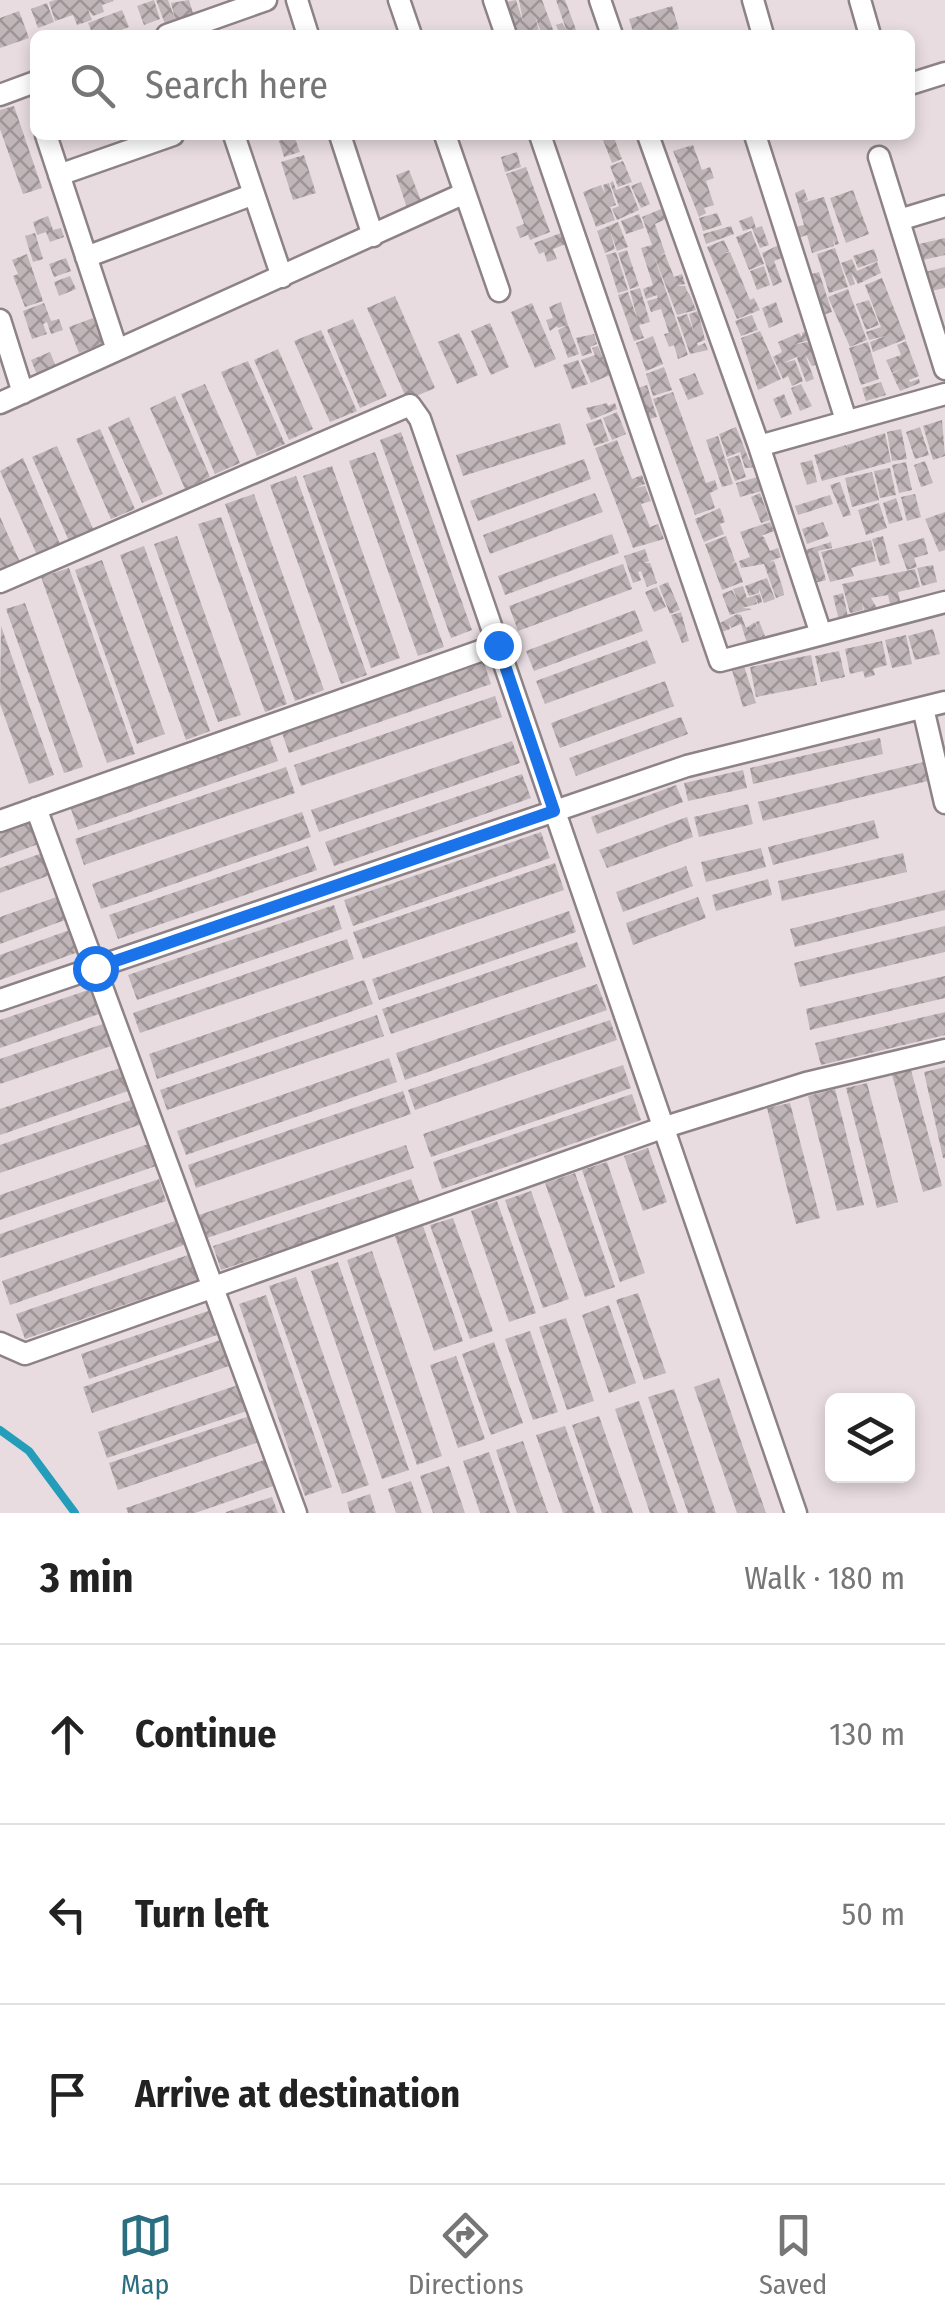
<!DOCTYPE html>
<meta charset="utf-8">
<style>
:root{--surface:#fff;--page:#f2f2f2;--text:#222;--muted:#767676;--line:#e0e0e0;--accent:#2b6e80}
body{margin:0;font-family:"Fira Sans Condensed",sans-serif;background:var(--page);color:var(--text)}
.controls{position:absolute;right:30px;bottom:30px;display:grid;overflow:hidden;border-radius:15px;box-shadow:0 5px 15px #0003}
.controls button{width:90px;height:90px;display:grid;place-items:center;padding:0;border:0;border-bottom:2px solid var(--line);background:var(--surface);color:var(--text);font:50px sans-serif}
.stop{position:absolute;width:30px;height:30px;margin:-22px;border:8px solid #1a73e8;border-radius:50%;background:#fff}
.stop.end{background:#1a73e8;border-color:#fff;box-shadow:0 2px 10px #0008}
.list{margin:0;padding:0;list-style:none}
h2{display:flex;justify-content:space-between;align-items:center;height:130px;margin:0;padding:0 40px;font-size:42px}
h2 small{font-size:32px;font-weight:400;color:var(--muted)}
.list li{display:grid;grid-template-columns:65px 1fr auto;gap:30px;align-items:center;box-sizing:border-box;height:180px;padding:0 40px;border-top:2px solid var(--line)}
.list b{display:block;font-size:38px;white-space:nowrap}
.list em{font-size:32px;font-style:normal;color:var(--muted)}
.icon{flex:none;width:55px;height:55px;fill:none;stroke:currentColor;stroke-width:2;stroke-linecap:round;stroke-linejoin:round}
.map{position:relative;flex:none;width:945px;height:1513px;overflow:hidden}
.search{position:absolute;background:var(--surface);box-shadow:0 5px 15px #0003;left:30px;right:30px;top:30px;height:110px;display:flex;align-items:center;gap:25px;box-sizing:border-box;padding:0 35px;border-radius:15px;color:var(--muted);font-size:38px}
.sheet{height:670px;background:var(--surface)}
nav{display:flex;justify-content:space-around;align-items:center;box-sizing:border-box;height:140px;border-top:2px solid var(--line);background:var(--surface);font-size:28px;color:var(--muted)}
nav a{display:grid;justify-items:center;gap:5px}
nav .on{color:var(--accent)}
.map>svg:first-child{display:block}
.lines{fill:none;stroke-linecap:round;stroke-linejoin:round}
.stream{stroke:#239dba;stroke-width:8}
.building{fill:url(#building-cross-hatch)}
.minor-casing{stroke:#8d8386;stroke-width:25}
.minor{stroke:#fff;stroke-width:20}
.route{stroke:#1a73e8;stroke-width:12}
</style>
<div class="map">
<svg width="945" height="1513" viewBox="0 0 945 1513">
<defs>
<pattern id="building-cross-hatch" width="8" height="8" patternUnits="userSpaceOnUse" patternTransform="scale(2.5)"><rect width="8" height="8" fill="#c0b5b8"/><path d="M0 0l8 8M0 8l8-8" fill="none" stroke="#9d9496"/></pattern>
</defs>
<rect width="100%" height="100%" fill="#e8dce0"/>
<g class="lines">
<!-- stream -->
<path class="stream" d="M0,1430L29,1451L75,1513"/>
</g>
<!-- building -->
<path class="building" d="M55,0H113L114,1L102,5L104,12L93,16L88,9L92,20L77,25L73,15L55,21L49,2Z
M154,0L160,19L144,25L137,6Z
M156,0H168L175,19L171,3L189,0L196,23L168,32Z
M516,0L523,22L519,0H542L555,35H542L535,16L540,35H518L506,2Z
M556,0H565L578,35H560L556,25L562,23L566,29Z
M47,3L54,22L38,28L31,9Z
M672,6L679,29L660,35H634L629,19Z
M122,10L129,27L109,35H93L88,23Z
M19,11L29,38L0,48V18Z
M14,106L42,188L23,194L0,129V110Z
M601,135H613L622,159L612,163Z
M294,136L300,152L284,157L279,141Z
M693,145L702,170L710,167L714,178L706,181L714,205L704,208L706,213L699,217L673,151Z
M517,152L521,167L505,172L501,157Z
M304,155L316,193L293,200L281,162Z
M623,161L632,182L618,187L610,166Z
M526,167L550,232L530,240L528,235L520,238L516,227L524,224L506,174Z
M409,170L422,203L407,208L396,175Z
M613,181L616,190L629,185L639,210L617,220L612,209L619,206L610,183Z
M641,182L650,204L641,208L631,186Z
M609,183L616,205L610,207L615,220L596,227L583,192L601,185L605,194L603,185Z
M804,189L808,200L802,203L824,197L839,244L835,245L833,238L834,246L812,253L807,235L798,238L795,227L804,225L795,193Z
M853,190L869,234L846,243L830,198Z
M661,209L666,219L655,224L665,253L660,255L665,254L674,277L682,274L685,284L677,286H685L688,293L681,297L689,293L696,310L677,315L653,253L688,355L678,359L674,345L669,347L664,334L669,333L661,309L651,312L647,301L658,298L657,295L646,299L643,289L653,285L641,248L652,245L642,217Z
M717,213L722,225L703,231L699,218Z
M639,214L644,228L626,234L621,221Z
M48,216L53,230L61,228L64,237L50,242L46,232L37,235L33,222Z
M752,216L756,228L762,226L769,245L760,248L752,228L743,231L739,221Z
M618,222L628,247L617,251L610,230L615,249L605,253L597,231Z
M731,226L734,234L706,244L703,234Z
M751,231L764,264L749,270L736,237Z
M35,233L43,259L33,262L25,236Z
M561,233L566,244L553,249L557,259L547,262L544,252L539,254L534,243Z
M945,238V255L923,260L919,244Z
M724,240L729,251L723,254L730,252L750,300L754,298L760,310L737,319L707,247Z
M779,245L784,257L774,261L782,282L773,286L762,253Z
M835,248L848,287L829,293L817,254Z
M874,249L878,261L858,268L853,256Z
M627,250L639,286L630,289L618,253Z
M616,252L628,290L618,293L606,255Z
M27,254L43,301L25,307L13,276L18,274L12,260Z
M66,258L71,271L54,277L49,264Z
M852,259L857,271L877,262L881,273L858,284L851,272L855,284L850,286L841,263Z
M764,266L770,285L757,290L750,271Z
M945,267V288L931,291L925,272Z
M819,272L832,312L823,315L808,275Z
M70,276L76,289L59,296L54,282Z
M882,278L906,339L873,352L870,342L885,336L869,340L866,332L881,327L865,285Z
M640,288L650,322L639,325L644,338L634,341L618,295L628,292L638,321L630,291Z
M848,289L867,340L850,347L828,297Z
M395,296L435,388L407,400L367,308Z
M869,300L879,325L866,330L856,304Z
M561,302L568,325L558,328L557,326L550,331L546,320L553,318L549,307Z
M776,302L783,322L769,328L762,308Z
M44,303L51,321L59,319L63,330L51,334L47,322L43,324L47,334L32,339L23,311Z
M532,303L551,347L547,350L551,348L556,359L535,368L511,312Z
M698,311L705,340L697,343L698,346L705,343L708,350L690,354L677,317L687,314L694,333L689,314Z
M752,315L758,330L741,336L735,321Z
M93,318L103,343L79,353L69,327Z
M353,319L387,396L360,408L327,330Z
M490,323L509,367L491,375L471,331Z
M568,325L579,354L568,358L558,330Z
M321,330L357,411L330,422L294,341Z
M808,330L812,339L793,345L812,341L820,363L812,366L805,354L814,379L806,382L797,358L799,356L783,363L795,360L803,381L792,386L788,376L783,379L773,357L782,352L778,342L799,333L802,337V333Z
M760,331L781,379L758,390L741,338Z
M459,333L478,375L457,384L438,342Z
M594,334L597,344L590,347L592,353L582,356L576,338Z
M653,336L663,364L646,371L636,343Z
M906,341L919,376L909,380L910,382L919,379L920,383L900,391L892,374L903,368L892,373L886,360L901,355L897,345Z
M868,342L879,379L861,385L849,348Z
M598,346L610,375L591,383L581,360L595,355L592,348Z
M278,349L313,429L289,440L254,360Z
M50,352L59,374L40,382L31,360Z
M578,360L588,384L572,389L563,365Z
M248,361L285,444L257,456L221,372Z
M664,367L672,390L653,396L646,374Z
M695,373L700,386L697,388L700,386L704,394L688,400L679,379Z
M881,382L886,395L866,401L862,388Z
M205,384L240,463L215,474L181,394Z
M801,384L812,406L800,411L791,388Z
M647,385L657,417L649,419L638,388Z
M673,392L706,483L715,480L718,489L710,493L715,508L695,515L653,399Z
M784,394L792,414L781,418L773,399Z
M175,396L210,477L185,489L150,408Z
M607,403L608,406L615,403L617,409L591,420L586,408Z
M617,412L626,434L612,440L603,418Z
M129,417L163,494L142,503L108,427Z
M601,419L609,441L594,446L586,424Z
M942,420L945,456L933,460L923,426Z
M560,423L566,444L463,476L456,455Z
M736,427L749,460L756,458L759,467L745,468L740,452L727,457L719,434Z
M920,427L929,455L915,459L906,432Z
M100,429L135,509L111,519L76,439Z
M901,429L907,459L892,461L887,432Z
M401,432L472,630L451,638L380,440Z
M885,433L891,462L822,481L814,455L846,445L848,449L847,445Z
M718,436L733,484L722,487L706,440Z
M617,440L632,479L642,475L645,484L635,488L645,486L651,501L641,504L650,527L658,524L664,539L633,548L595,448Z
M57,446L94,531L69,541L32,457Z
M375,452L444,647L418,656L349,461Z
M739,455L746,477L735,481L727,459Z
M23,458L60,544L37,555L0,471Z
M584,459L591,479L478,521L470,501Z
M812,460L817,482L807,485L800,463Z
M925,461L933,483L921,487L914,465Z
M906,462L912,490L899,493L892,465Z
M332,466L400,658L371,668L303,476Z
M890,468L896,495L880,498L874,471Z
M872,472L879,500L852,507L845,478Z
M296,476L367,675L341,684L270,485Z
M758,477L762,491L740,497L736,483Z
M840,482L851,515L843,517L830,485Z
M595,493L603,512L490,554L483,535Z
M760,493L770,520L761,523L751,497Z
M254,494L324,690L295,701L225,504Z
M915,494L921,517L907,521L901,497Z
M830,495L833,504L798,515L795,506Z
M896,498L903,520L889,524L883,503Z
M879,503L887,528L866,535L858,510Z
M720,508L725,522L720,524L724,534L704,542L695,519Z
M945,512V550L939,552L925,519Z
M0,517L20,562L0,571Z
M221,517L287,704L265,712L198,524Z
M770,522L774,531L761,536L764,537L770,551L778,548L781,557L768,562L774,561L783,589L784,595L776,598L764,564L741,568L739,561L750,557L740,532Z
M823,522L829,536L807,544L802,529Z
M612,534L619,553L505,595L498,576Z
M177,536L241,715L218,722L154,544Z
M726,536L735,561L731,564L736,562L743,582L722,590L705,544Z
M883,536L890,563L880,566L872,539Z
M924,538L928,554L914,558L917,567L907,570L898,545Z
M871,540L876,561L851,568L854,576L830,582L821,552Z
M831,542L832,548L818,551L826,580L811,584L802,551Z
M144,546L210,731L186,740L120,555Z
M645,549L649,561L644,563H650L657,583L647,587L641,571L638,572L641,580L633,583L624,556Z
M102,560L165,734L137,744L75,570Z
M623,564L632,589L518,631L509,606Z
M933,565L937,582L922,586L917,568Z
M69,568L135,754L107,763L41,577Z
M915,569L920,587L898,592L902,609L892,612L888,595L871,598L877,608L864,610L862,601L863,610L850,613L842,584Z
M767,578L775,599L764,603L759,589V593L749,596L745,586Z
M668,582L680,610L670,614L659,586Z
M743,586L747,598L760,594L762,602L758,604L755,596L757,604L742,608L752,609L730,615L722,594L732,590L738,601L733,589Z
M657,587L666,607L654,612L645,592Z
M843,593L848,617L839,620L833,596Z
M25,603L83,767L64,773L6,609Z
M635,610L643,631L534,671L526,651Z
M681,612L689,641L682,643L671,615Z
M737,614L741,615L746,628L755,622L758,630L756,622L759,621L765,636L747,643L741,624L731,628L729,623L730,629L722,632L718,624Z
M1,626L54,775L29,784L0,704Z
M933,629L940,654L915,660L908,636Z
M906,635L912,664L892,668L885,640Z
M647,640L656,663L545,704L536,681Z
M882,641L887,665L873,669L875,675L865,678L863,671L850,674L845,649Z
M839,651L845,677L821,682L815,656Z
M811,655L817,685L756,697L750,667Z
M484,663L491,684L289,753L282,733Z
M743,663L756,703L743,707L731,667Z
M665,681L674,706L560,748L551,723Z
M495,696L502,717L301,786L294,765Z
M681,717L688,734L576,776L569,758Z
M268,734L278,761L78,830L69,803Z
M880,738L883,754L753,784L750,768Z
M512,741L520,763L319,832L311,810Z
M932,760L936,779L763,821L758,802Z
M286,767L295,793L84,865L75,839Z
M743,770L747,788L688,801L684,783Z
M522,774L531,798L334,866L325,842Z
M676,785L683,802L597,834L591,817Z
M748,804L753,824L699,837L694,817Z
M302,812L311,837L101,909L92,884Z
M687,817L693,837L607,868L599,850Z
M35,818L44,842L0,858V831Z
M874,820L879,838L773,865L768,847Z
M541,832L550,858L353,926L344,900Z
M308,846L317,870L118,939L109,915Z
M761,848L766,867L706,882L701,862Z
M48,851L56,873L0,893V868Z
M903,853L907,872L782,901L778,881Z
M555,863L564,890L363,959L353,932Z
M686,866L693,886L623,912L616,892Z
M768,879L772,895L716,911L712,895Z
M945,890V910L795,947L790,929Z
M65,894L73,917L0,944V917Z
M698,897L706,918L633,945L626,923Z
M334,905L342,929L137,1000L128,975Z
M569,911L576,932L379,1000L372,979Z
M945,926V952L800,987L794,963Z
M75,928L84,950L0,980V955Z
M347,939L354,959L140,1033L133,1013Z
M577,942L586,967L391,1034L382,1009Z
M945,976V998L810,1030L806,1009Z
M364,980L373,1004L157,1079L149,1054Z
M597,984L607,1010L405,1080L396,1053Z
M94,988L102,1013L0,1048V1020Z
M945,1012V1035L821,1065L815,1043Z
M377,1015L384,1036L167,1110L160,1090Z
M610,1020L617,1040L415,1110L408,1090Z
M103,1024L111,1046L0,1084V1059Z
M389,1058L397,1082L186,1155L177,1131Z
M623,1065L631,1088L431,1157L423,1134Z
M945,1067V1158H943L924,1072Z
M120,1068L128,1091L0,1135V1109Z
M911,1070L942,1186L923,1192L892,1075Z
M867,1083L898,1202L877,1208L846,1088Z
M835,1089L864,1205L837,1211L808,1096Z
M403,1091L411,1114L196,1188L188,1165Z
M632,1094L641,1120L442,1189L433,1162Z
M134,1099L142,1124L0,1173V1145Z
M790,1103L820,1218L796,1224L767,1108Z
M148,1144L156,1166L0,1220V1195Z
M406,1145L414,1168L204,1239L196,1216Z
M648,1148L667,1202L643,1211L624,1156Z
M607,1162L645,1273L620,1282L582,1170Z
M575,1173L615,1287L585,1297L545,1183Z
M159,1179L166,1201L0,1258V1234Z
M411,1179L420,1203L221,1270L213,1246Z
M531,1191L569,1299L543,1308L505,1200Z
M497,1201L536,1313L509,1322L471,1211Z
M453,1218L493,1331L470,1339L430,1225Z
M175,1221L184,1245L10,1305L2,1281Z
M423,1226L463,1341L434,1351L395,1236Z
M372,1251L442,1456L417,1465L347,1260Z
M188,1255L197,1280L25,1339L16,1314Z
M338,1262L409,1470L382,1479L311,1271Z
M296,1277L369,1485L342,1494L269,1286Z
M638,1293L666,1373L644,1380L616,1300Z
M266,1295L332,1487L305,1496L239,1304Z
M609,1305L636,1383L609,1393L582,1315Z
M214,1309L223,1333L89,1379L81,1354Z
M566,1318L594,1401L567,1410L539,1327Z
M530,1331L558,1412L533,1420L505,1339Z
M223,1339L232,1365L92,1413L83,1387Z
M494,1342L523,1423L491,1435L462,1354Z
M456,1356L485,1439L458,1448L430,1365Z
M719,1378L766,1513H737L694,1387Z
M241,1384L250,1410L107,1458L98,1432Z
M674,1389L716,1513H688L648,1397Z
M639,1401L678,1513H650L615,1409Z
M250,1416L259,1442L118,1490L109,1463Z
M599,1416L633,1513H602L572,1425Z
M565,1426L595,1513H563L536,1435Z
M523,1441L548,1513H517L496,1450Z
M489,1452L510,1513H480L463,1461Z
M267,1459L276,1485L195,1513H128L126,1508Z
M449,1466L465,1513H433L420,1476Z
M411,1481L422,1513H396L388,1489Z
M370,1494L376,1513H350L347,1502Z
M272,1497L278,1513H226V1512Z"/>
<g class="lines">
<!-- minor casing -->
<g class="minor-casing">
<path id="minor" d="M297,0L308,35
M399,0L411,35
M494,0L506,35
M600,0L612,35
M753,0L763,35
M860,0L870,35
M167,35L266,0
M910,84L945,73
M0,95L35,82
M46,135L117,350
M234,135L282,277
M340,135L373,236
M445,135L499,291
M540,135L720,661L945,602
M648,135L759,446L821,634
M755,135L846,420
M879,157L945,369
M59,175L173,135
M899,220L945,206
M86,257L254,194
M0,320L23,393
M0,403L465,193
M759,446L945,394
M0,582L410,405L420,419L796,1513
M923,708L945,803
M36,808L296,1513
M0,821L497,645
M0,1000L687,766L945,702
M0,1343L25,1354L662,1128L806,1083L945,1050"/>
</g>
<!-- minor -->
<use href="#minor" class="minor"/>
</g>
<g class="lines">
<!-- route -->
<path class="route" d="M95,968L554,811L498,645"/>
</g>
</svg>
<div class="controls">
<button><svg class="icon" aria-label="layers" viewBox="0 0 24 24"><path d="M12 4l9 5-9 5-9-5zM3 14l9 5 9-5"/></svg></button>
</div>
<div class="stop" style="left:95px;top:968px"></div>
<div class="stop end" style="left:498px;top:645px"></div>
<div class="search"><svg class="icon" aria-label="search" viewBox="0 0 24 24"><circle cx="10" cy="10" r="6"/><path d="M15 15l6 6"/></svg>Search here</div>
</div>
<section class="sheet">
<h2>3 min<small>Walk · 180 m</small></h2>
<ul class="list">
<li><svg class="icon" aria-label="ahead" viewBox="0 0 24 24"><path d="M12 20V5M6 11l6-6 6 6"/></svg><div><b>Continue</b></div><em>130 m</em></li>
<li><svg class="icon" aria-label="left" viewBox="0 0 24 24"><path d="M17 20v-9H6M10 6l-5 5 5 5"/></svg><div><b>Turn left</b></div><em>50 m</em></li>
<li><svg class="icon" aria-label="arrive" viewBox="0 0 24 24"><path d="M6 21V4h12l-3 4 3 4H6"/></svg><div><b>Arrive at destination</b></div></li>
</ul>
</section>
<nav>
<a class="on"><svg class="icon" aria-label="map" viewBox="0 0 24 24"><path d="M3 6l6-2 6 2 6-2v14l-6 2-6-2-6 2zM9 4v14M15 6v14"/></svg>Map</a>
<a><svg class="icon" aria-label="directions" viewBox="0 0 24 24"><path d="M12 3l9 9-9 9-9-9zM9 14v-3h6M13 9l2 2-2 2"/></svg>Directions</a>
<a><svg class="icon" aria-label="saved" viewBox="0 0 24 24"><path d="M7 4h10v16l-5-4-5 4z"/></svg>Saved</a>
</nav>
